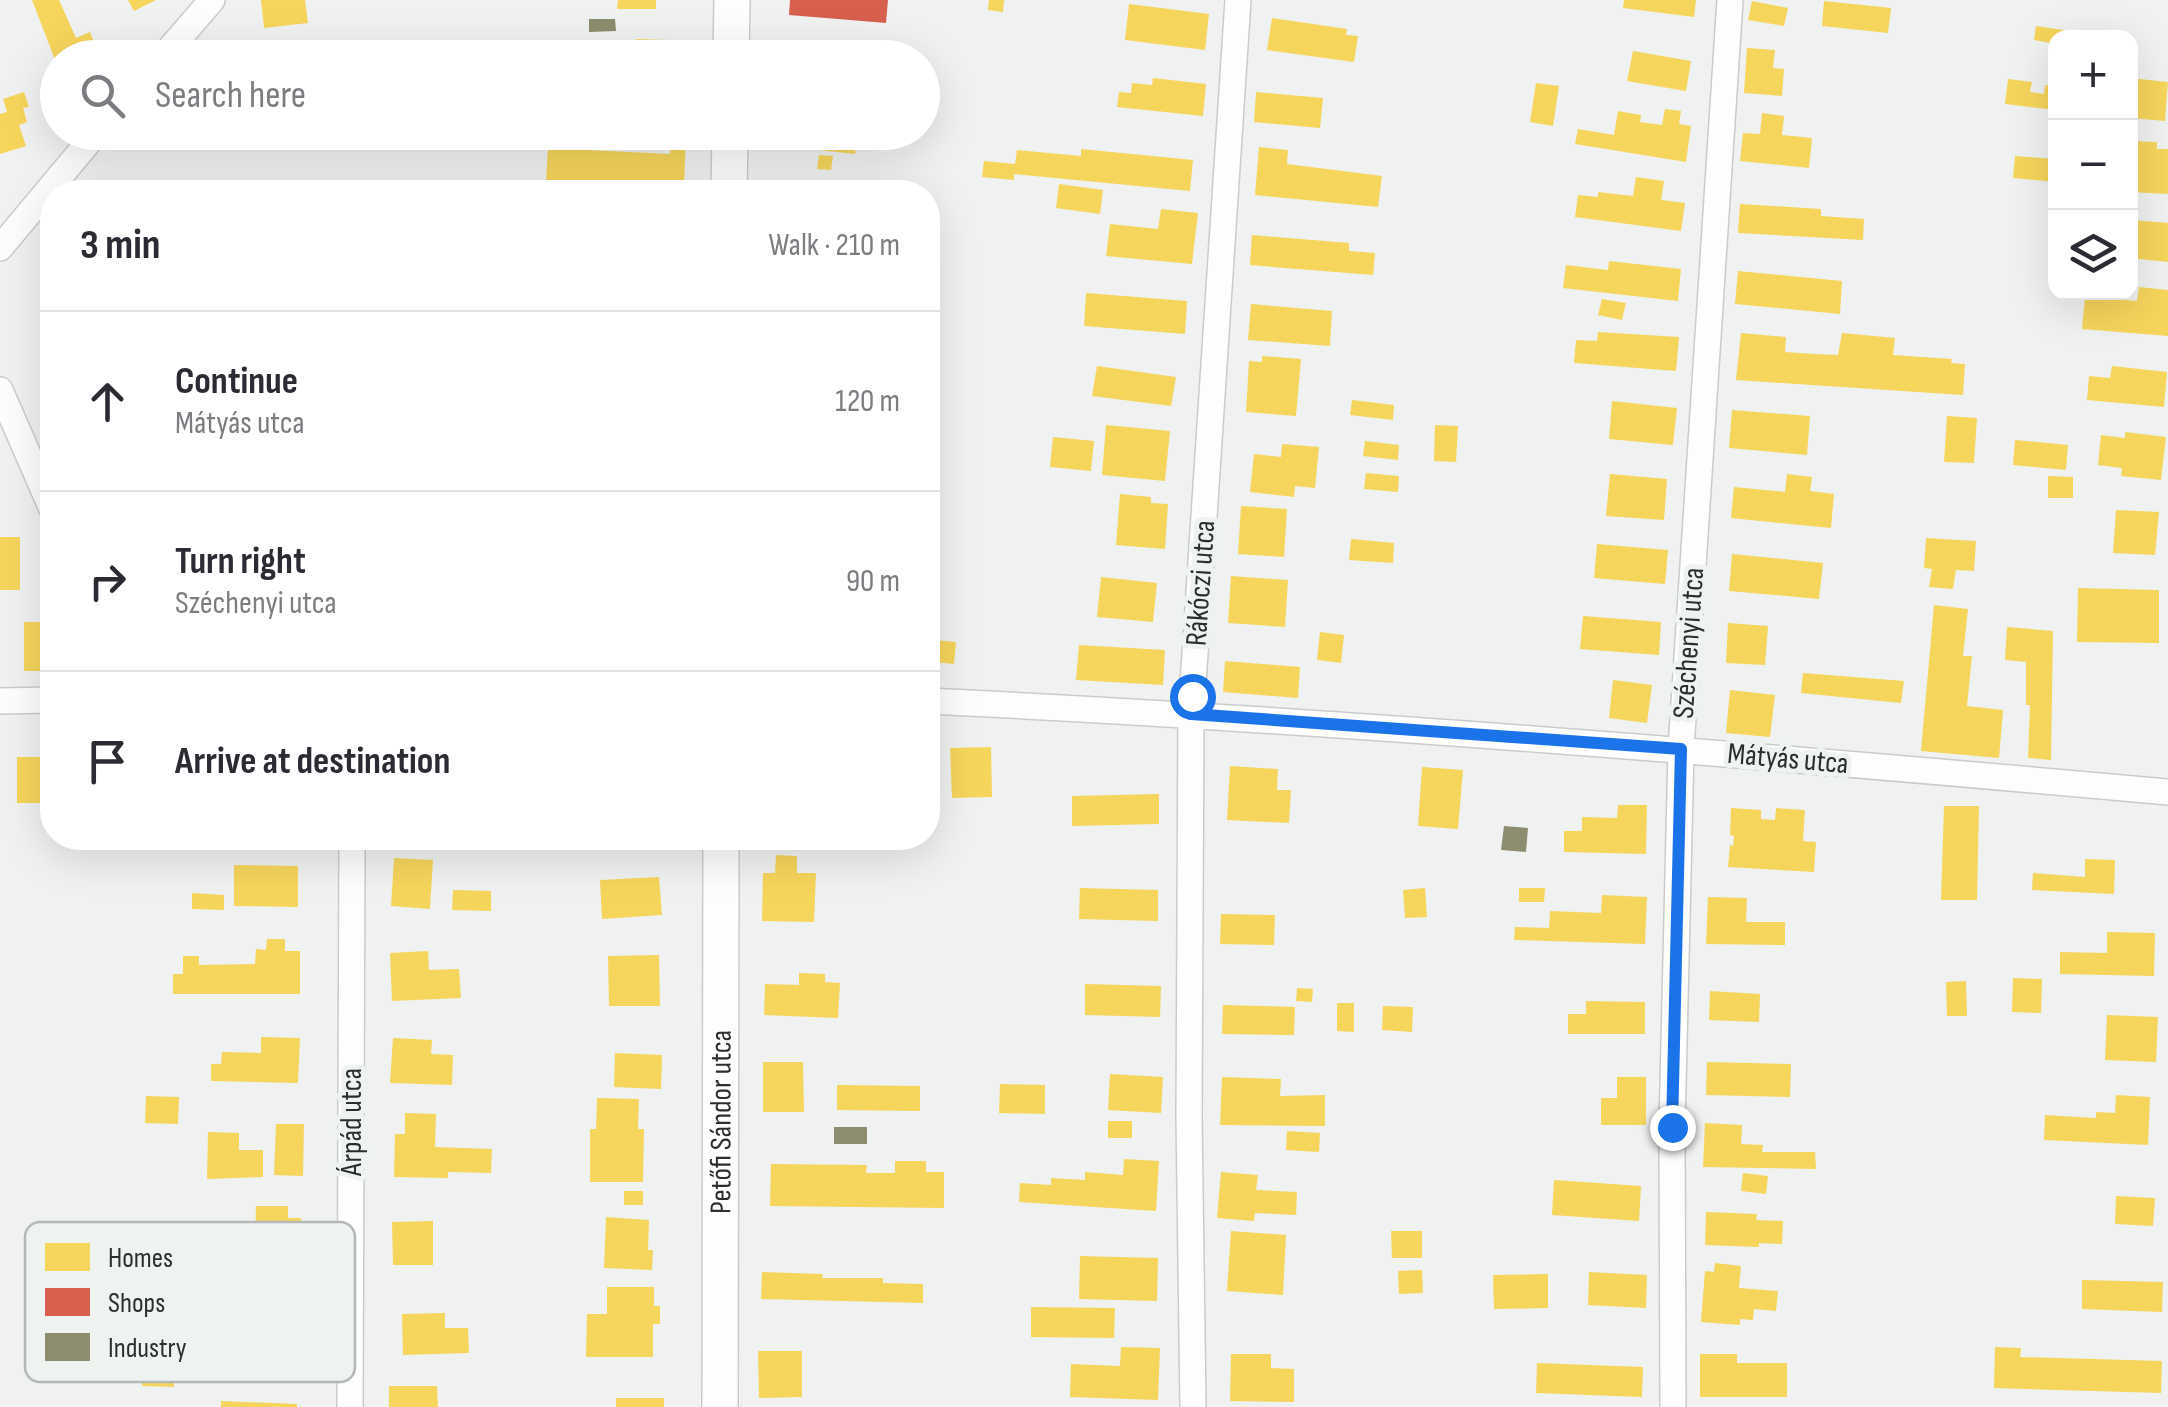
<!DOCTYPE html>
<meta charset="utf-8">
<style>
:root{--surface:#fff;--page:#f7f7f7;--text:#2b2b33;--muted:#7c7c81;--line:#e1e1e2}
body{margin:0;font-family:"Sofia Sans Condensed",sans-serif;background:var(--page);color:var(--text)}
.controls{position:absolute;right:30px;top:30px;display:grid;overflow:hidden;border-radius:20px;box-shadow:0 10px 40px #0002}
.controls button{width:90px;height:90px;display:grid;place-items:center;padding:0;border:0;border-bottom:2px solid var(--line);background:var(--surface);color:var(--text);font:50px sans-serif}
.stop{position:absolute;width:30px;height:30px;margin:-22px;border:8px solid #1a73e8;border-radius:50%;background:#fff}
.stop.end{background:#1a73e8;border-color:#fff;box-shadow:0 2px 10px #0008}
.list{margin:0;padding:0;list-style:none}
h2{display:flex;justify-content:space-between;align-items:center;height:130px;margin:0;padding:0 40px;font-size:42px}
h2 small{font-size:32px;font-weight:400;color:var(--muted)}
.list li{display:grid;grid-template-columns:65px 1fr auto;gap:30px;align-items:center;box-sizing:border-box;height:180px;padding:0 40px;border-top:2px solid var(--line)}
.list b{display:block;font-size:38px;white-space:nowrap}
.list p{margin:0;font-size:32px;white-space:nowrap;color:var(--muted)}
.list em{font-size:32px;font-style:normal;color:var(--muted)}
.icon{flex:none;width:55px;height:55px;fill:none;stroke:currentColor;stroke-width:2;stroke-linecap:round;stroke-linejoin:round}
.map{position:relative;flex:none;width:2168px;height:1407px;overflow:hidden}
.search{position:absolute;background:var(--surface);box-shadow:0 10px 40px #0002;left:40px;top:40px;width:900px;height:110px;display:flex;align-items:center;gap:25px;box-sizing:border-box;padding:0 35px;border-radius:55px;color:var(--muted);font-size:38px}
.panel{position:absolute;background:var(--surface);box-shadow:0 10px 40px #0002;left:40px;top:180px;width:900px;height:670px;border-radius:40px}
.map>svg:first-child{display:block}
.homes{fill:#f6d55c}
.shops{fill:#d6604d}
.industry{fill:#8c8c6e}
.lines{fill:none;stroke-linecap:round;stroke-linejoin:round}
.minor-casing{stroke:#cacccb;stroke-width:28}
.secondary-casing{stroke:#cacccb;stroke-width:38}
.minor{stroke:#fdfdfd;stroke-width:25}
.secondary{stroke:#fdfdfd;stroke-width:35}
.route{stroke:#1a73e8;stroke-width:12}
.labels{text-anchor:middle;stroke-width:10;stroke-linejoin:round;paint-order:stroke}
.street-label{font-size:30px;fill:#2c2d2d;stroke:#eef3f0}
.key{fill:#eef3f0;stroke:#b4b8b6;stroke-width:2.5}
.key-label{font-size:28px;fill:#2c2d2d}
</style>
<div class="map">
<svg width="2168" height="1407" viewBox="0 0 2168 1407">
<rect width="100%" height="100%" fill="#eff2f0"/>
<!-- homes -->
<path class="homes" d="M32,0H59L76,38L90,32L100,58H58L57,65Z
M128,0H156L134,11Z
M261,0H305L308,23L264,28Z
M618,0H656V9H617Z
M989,0H1004L1003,12L988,10Z
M1624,0H1696L1694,17L1623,8Z
M1752,1L1788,8L1784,26L1748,20Z
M1824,1L1891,8L1888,33L1822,26Z
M1129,4L1209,14L1205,50L1125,40Z
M1272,18L1347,29L1346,35L1358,36L1354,62L1267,50Z
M2036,26L2077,32V38H2056V44L2034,40Z
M636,39L667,40V58H636Z
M1747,48L1775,50L1773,68L1784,69L1782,96L1744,93Z
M1633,51L1691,61L1686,91L1627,81Z
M1153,78L1206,84L1203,116L1117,107L1119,92L1131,93L1132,83L1152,85Z
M2130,78L2168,82L2165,121L2130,118Z
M2008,79L2032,82L2030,92L2044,94L2045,85L2056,86V110L2005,104Z
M1536,83L1559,86L1553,126L1530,122Z
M24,92L29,107L23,108L27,122L19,125L26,146L0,154V114L7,112L3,99Z
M1256,92L1323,98L1320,128L1254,122Z
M1665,109L1681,111L1679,124L1691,126L1686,162L1575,144L1578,129L1614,135L1618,111L1641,115L1640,122L1662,125Z
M1762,113L1784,116L1782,135L1812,138L1809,168L1740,161L1743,133L1760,134Z
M767,132H858L855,154L765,144Z
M670,136L686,137L684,186L546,180L548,148L670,154Z
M2130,141L2157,142V149H2168V194L2130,192Z
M1259,147L1288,150L1287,164L1382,176L1378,207L1255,195Z
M1081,149L1193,160L1190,191L1014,174V180L982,177L984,161L1015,164L1017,150L1081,156Z
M819,155L833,156L831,170L817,169Z
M2015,156L2056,159V182L2013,178Z
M1636,177L1664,181L1661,200L1685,203L1681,231L1575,217L1578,195L1598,197V192L1633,196Z
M1059,184L1103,190L1100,214L1056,208Z
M1740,204L1821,209V216L1864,219L1863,240L1738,233Z
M1161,209L1198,213L1192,264L1106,256L1110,224L1158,229Z
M2133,220L2168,223V262L2130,258Z
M1252,235L1349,243V251L1375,253L1373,275L1250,265Z
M1609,261L1681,269L1678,301L1563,288L1566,265L1608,270Z
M1738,271L1842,281L1840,314L1735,304Z
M2139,287L2168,290V336L2082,329L2085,296L2137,301Z
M1086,293L1187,301L1185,334L1084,326Z
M1602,299L1626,303L1622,320L1598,315Z
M1251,304L1332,311L1330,346L1248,340Z
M1598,332L1679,337L1676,371L1574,363L1576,340L1597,341Z
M1741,333L1786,337L1785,352L1815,354L1838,355L1842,333L1895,338L1893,355L1952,359L1951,363L1965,364L1963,395L1736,380Z
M1262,356L1301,359L1296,416L1246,412L1249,361L1262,362Z
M1097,366L1176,377L1171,406L1092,396Z
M2112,366L2167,372L2164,407L2087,400L2089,376L2110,378Z
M1352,400L1394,405L1393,420L1350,415Z
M1612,401L1677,408L1673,445L1609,439Z
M1732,410L1810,416L1807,455L1729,448Z
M1947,416L1977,418L1974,463L1944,462Z
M1106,425L1170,431L1165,481L1102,475Z
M1435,425L1458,426L1456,462L1434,461Z
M2125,432L2166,437L2161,480L2121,476L2122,468L2098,465L2101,435L2125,438Z
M1053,437L1094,441L1091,471L1050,467Z
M2015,440L2068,445L2066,470L2013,465Z
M1365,441L1399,445L1398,460L1363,456Z
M1282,444L1319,447L1315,488L1295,486L1294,497L1250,492L1254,454L1281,457Z
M1366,473L1399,476L1398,492L1364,489Z
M1610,474L1667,479L1664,520L1606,516Z
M1787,474L1812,477L1810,491L1834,494L1831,528L1731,518L1734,487L1785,492Z
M2048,476L2073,477V498H2048Z
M1120,494L1151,497V503L1168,504L1165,549L1116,545Z
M1241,506L1287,509L1284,557L1238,554Z
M2116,510L2159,512L2155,555L2113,553Z
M0,537H20V590H0Z
M1926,538L1976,541L1974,571L1956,570L1953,589L1929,587L1932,569L1924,568Z
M1351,539L1394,543L1393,563L1349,560Z
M1597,544L1668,550L1665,584L1594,578Z
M1732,554L1823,563L1819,599L1729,591Z
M1231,576L1288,580L1285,627L1228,623Z
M1101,577L1157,583L1153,622L1097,617Z
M2078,588L2159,590V643L2077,642Z
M1934,605L1968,609L1963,656H1972L1967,706L2003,710L1999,758L1921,751Z
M1583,616L1661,622L1659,655L1580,649Z
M24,622H51V671H24Z
M1728,623L1768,626L1765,665L1726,663Z
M2007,627L2053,631L2051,760L2028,758L2030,705H2026V662L2005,660Z
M1320,632L1344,635L1341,663L1317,660Z
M934,640L956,642L954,664L932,662Z
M1079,645L1165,650L1163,685L1076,680Z
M1225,661L1300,667L1298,698L1223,692Z
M1803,673L1904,681L1901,703L1801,693Z
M1613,680L1652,685L1647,723L1609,718Z
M1730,690L1775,695L1770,737L1726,733Z
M991,747L992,797L952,798L950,748Z
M17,757H51L52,803H17Z
M1230,766L1278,769L1277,790H1291L1289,823L1227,820Z
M1422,767L1463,770L1458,829L1418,826Z
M1159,794V824L1072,826V796Z
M1618,805H1647L1646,854L1564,852V831H1582V817L1617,818Z
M1944,806H1979L1977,900H1941Z
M1731,808L1761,810V819L1775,820L1776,808L1805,810L1803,841L1816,842L1814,872L1728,867L1730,845L1733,846L1734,836L1730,835Z
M776,855L797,856V873H816L814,922L762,921L763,873H775Z
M394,858L433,860L430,909L391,906Z
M2085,859L2115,860L2114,894L2032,890L2033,873L2085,877Z
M234,865L298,866V907L234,906Z
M659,877L662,915L602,919L600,880Z
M1080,888L1158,890V921L1079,919Z
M1425,888L1427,917L1405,918L1403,890Z
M1519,888H1545L1544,902H1519Z
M453,890L491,891V911L452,910Z
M192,893L224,895V910L192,909Z
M1602,895L1647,897L1645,944L1514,940L1515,927L1549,928L1550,911L1601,913Z
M1708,897L1747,898L1746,922H1785V945L1706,944Z
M1221,914L1275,915L1274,945L1220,944Z
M2107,932L2155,933L2154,976L2060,974V952L2107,953Z
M267,939H285V951H300V994H173V974H183V956H199V965L255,964L256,949L266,950Z
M428,951L429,970L459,969L461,998L392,1001L390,953Z
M659,955L660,1006H609L608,956Z
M799,973L825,974V982L840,983L838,1018L764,1015L765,984L799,985Z
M2013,978L2042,979L2041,1013L2012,1012Z
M1966,981L1967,1016H1947L1946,982Z
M1085,984L1161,986L1160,1017L1085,1015Z
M1297,988L1313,989L1312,1002L1296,1001Z
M1710,991L1760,994L1759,1022L1709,1020Z
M1586,1001L1645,1002V1034H1568V1014H1586Z
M1337,1003H1354V1032L1337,1031Z
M1223,1005L1295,1007L1294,1035L1222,1034Z
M1383,1006L1413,1007L1412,1032L1382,1030Z
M2107,1015L2158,1017L2156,1062L2105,1060Z
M261,1037L300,1038L298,1083L211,1081V1064H221L222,1052L261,1053Z
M393,1038L432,1040L431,1054L453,1055L452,1085L390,1083Z
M615,1053L662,1055L661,1089L614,1087Z
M763,1062H803L804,1112H763Z
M1707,1062L1791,1064L1790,1097L1706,1095Z
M1110,1074L1163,1077L1161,1113L1108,1110Z
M1222,1077L1281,1079L1280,1096L1325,1095V1126L1220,1125Z
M1617,1077H1646V1125H1601V1098H1617Z
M1000,1084L1045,1085V1114L999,1113Z
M837,1085L920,1086V1111L837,1110Z
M2116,1095L2150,1097L2148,1145L2044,1140L2045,1115L2096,1118V1112L2115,1113Z
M146,1096L179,1097L178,1124L145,1123Z
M597,1098L639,1099L638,1129H644L643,1182H590V1129H596Z
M405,1113L436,1114L435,1147L492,1149L491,1173L448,1172V1178L394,1177L395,1134H405Z
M1108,1121H1132V1138H1108Z
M1705,1123L1742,1125L1741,1144L1763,1145L1762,1152H1815L1816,1169L1703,1167Z
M276,1124H304L303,1176L274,1175Z
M1287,1131L1320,1133L1319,1152L1286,1150Z
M208,1132L239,1133V1150H263V1177L207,1179Z
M1124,1159L1159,1161L1156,1211L1019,1202L1020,1183L1051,1185V1178L1085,1180V1172L1123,1175Z
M895,1161H926V1172H944V1208L770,1206L771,1164L867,1165L866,1173H895Z
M1221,1172L1258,1175L1256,1190L1297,1192L1296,1215L1255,1213L1254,1221L1217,1218Z
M1743,1173L1768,1176L1766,1194L1741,1191Z
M1554,1180L1641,1186L1639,1221L1552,1215Z
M624,1191H643V1205H624Z
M2116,1196L2155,1198L2153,1226L2115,1224Z
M256,1206H288V1218H301L300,1265L152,1262L153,1240L255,1242Z
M1706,1212L1757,1214L1756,1220L1783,1221L1782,1244L1759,1243V1247L1705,1245Z
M606,1217L649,1220L648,1250H653L652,1270L604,1268Z
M433,1221V1265H393L392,1222Z
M1231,1231L1286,1235L1283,1295L1227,1291Z
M1391,1231H1422V1258H1392Z
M1080,1256L1158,1258L1157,1301L1079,1299Z
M1715,1263L1741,1266L1739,1288L1778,1291L1776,1311L1754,1309L1753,1320L1740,1319V1325L1701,1322L1705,1271L1714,1272Z
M1422,1270L1423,1293L1399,1294L1398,1271Z
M762,1272L823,1274L822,1278H883V1283L923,1284V1303L761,1299Z
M1589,1272L1647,1275L1646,1308L1588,1305Z
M1548,1274V1308L1494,1309L1493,1275Z
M2082,1280L2163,1282L2162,1312L2082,1309Z
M607,1287H654V1306H660V1324H653V1357H586L587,1314H607Z
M1031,1307L1115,1308L1114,1338L1031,1337Z
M445,1313V1328H468L469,1353L403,1355L402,1314Z
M1121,1347L1160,1348L1158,1400L1070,1397L1071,1364L1120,1366Z
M1995,1347L2021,1348L2020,1357L2162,1361L2161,1393L1994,1388Z
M758,1351H802V1397L759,1398Z
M1231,1354H1271V1368L1294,1369V1402L1230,1401Z
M1700,1354H1737V1363H1787V1397H1700Z
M1537,1363L1643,1367L1642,1397L1536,1393Z
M143,1367L174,1368V1387L142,1386Z
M389,1386H437L438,1407H389Z
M616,1398H664V1407H616Z
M221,1401L297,1404V1407H221Z"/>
<!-- shops -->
<path class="shops" d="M790,0H888L886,23L789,15Z"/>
<!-- industry -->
<path class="industry" d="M589,19H615L616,31L589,32Z
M1504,826L1528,828L1526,852L1501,850Z
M834,1127H867V1144H834Z"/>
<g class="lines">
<!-- minor casing -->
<g class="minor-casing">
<path id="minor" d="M162,58L212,0
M0,248L97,132
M0,390L52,509
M0,701L52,700
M928,701C1342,721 1755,755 2168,792
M350,1407L352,838
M1193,1407L1189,1116L1191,714L1238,0
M1673,1407L1672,1127L1681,749L1730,0"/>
</g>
<!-- secondary casing -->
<g class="secondary-casing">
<g id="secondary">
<path d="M731,58L732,0"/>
<path d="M729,192L730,132"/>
<path id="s1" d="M720,1407L721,838"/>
</g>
</g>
<!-- minor -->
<use href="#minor" class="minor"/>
<!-- secondary -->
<use href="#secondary" class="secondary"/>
</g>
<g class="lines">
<!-- route -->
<path class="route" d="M1192,696L1191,714L1681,749L1672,1127"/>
</g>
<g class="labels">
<!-- street labels -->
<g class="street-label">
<text transform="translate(1200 583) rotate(-86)" y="10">Rákóczi utca</text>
<text transform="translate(1688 643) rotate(-86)" y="10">Széchenyi utca</text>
<text transform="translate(1788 758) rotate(5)" y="10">Mátyás utca</text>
<text transform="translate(351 1122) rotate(-90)" y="10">Árpád utca</text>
<text dy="10" stroke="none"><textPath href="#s1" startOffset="285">Petőfi Sándor utca</textPath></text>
</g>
</g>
<!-- legend -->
<rect x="25" y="1222" width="330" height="160" rx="15" class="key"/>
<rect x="45" y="1243" width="45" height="28" fill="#f6d55c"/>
<rect x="45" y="1288" width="45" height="28" fill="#d6604d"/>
<rect x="45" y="1333" width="45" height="28" fill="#8c8c6e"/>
<g class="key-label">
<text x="108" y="1267">Homes</text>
<text x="108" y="1312">Shops</text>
<text x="108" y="1357">Industry</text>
</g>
</svg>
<div class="controls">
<button>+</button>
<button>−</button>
<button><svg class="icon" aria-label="layers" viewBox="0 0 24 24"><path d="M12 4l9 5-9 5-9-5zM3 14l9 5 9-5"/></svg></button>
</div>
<div class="stop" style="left:1192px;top:696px"></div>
<div class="stop end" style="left:1672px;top:1127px"></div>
<div class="search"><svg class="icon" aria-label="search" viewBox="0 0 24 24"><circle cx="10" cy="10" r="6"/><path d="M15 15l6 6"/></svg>Search here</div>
<section class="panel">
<h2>3 min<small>Walk · 210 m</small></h2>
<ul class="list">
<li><svg class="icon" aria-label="ahead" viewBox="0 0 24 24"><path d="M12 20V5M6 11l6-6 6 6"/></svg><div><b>Continue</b><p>Mátyás utca</p></div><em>120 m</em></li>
<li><svg class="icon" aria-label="right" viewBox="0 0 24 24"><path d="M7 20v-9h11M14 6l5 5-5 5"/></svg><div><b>Turn right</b><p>Széchenyi utca</p></div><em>90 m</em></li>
<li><svg class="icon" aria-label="arrive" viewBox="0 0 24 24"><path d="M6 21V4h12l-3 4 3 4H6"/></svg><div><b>Arrive at destination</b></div></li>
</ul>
</section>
</div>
